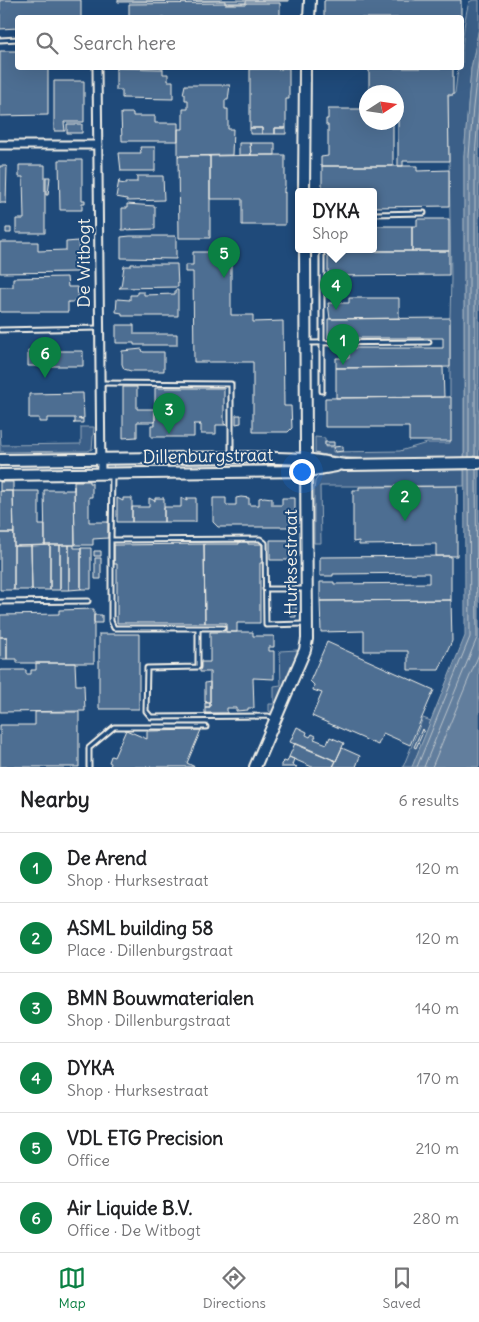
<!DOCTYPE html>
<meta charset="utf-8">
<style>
:root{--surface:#fff;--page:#f6f6f6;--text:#202124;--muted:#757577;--line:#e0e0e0;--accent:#0b8043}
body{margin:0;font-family:Delius,sans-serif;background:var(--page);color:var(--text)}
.compass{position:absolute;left:359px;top:85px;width:45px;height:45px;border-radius:50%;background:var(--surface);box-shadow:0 5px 20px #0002;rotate:78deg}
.you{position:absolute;left:301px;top:471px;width:18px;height:18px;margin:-12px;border:4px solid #fff;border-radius:50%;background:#1a73e8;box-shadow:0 0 0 8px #1a73e833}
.badge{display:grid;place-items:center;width:32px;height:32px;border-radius:50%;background:var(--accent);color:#fff;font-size:16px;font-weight:700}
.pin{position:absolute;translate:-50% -41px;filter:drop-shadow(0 1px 2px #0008)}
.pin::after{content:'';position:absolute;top:26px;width:18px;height:15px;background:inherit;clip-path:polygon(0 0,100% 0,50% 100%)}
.popup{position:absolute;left:295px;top:188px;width:82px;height:65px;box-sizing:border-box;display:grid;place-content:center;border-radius:5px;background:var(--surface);filter:drop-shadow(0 1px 4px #0005);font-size:16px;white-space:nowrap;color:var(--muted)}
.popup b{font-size:19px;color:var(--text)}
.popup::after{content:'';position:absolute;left:50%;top:100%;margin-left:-10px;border:10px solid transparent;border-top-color:var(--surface)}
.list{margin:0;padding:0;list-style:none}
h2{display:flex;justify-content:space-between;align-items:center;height:65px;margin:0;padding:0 20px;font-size:21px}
h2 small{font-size:16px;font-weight:400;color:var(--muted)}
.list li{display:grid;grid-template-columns:32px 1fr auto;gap:15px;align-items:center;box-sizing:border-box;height:70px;padding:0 20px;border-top:1px solid var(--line)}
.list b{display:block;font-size:19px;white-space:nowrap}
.list p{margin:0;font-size:16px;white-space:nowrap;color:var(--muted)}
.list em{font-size:16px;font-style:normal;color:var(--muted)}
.icon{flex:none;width:28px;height:28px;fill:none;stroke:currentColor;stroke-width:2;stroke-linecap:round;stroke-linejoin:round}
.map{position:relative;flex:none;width:479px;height:767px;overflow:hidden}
.search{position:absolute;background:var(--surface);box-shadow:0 5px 20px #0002;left:15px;right:15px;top:15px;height:55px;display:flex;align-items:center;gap:12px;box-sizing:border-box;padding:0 18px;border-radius:5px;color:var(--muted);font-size:19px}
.sheet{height:485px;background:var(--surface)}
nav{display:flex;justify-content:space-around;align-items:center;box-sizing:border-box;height:70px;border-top:1px solid var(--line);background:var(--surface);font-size:14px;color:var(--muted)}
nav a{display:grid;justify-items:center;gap:2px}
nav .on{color:var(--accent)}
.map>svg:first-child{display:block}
.green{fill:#3a5f88;stroke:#97a8b8}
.water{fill:#627e9d;stroke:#9cacbb}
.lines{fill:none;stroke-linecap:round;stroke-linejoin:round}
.shore{stroke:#bac3ca;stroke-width:1}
.building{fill:#4d6e92;stroke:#f4f1e8}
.lane-casing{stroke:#f4f1e8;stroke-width:7}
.street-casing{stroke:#f4f1e8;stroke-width:11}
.secondary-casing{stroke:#f4f1e8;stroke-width:14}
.lane{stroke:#1f4a7a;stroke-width:3}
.street{stroke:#1f4a7a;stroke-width:7}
.secondary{stroke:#1f4a7a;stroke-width:10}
.labels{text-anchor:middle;stroke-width:4;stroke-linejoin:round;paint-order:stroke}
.street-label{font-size:18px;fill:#f4f1e8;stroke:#1f4a7a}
</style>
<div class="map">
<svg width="479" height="767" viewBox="0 0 479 767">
<rect width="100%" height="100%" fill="#1f4a7a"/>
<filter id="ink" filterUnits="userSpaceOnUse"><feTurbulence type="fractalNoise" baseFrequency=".02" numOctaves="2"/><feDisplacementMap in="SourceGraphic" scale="10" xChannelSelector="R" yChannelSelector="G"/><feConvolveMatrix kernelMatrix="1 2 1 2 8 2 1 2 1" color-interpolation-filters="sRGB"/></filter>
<g filter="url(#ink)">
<!-- green -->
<path class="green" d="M473,0H479V28L471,69L464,156V457C415,458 364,463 315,453V437L325,438V447H333V452L400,451L427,443H450V317L451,279L448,97L455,93L458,68H462C462,44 463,24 469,2Z
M81,427H94L92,449L88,451L0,452V429L1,445L81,444Z
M289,462V468L114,470L113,463Z
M0,463H88V470L0,471Z
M464,470V486H320L321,543H314V490L315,481L319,476L338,471Z
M297,650V654L272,713L269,711V704H274V686L281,685L280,651Z
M423,718L431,721L412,767H403Z"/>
<!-- water -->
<path class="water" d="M479,28V767H412L465,636L464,156L471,69Z"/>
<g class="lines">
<!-- shore -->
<path class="shore" d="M469,457V156L473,107L479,55
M475,457V156L479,106
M417,767L470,637L469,469
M424,767L477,638L476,469
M432,767L479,654"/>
</g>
<!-- building -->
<path class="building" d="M0,0H81V18H18V28L0,29Z
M118,0H289V1H246V4H225V1L118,2Z
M326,0H461V18H324V1Z
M225,3H280V18H129V4Z
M0,51H18V68H48V115L0,116Z
M116,68L163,69V74H168V81H173V99L122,98V90H116Z
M282,68H289V99H286V128H275V134H262V128H250V69H282Z
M369,68H453V95H448L449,161H403V166H398V96L396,92H369Z
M54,81H84V122H64L65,131H54Z
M185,85H230L228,100H225V109H228V129H233L232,155L178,156V129H183V109H188V100H185V94H183Z
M328,109H366V122H393V166H321V157L328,156V125H326V119H328Z
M121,113H133V116H155V123H178V141H122Z
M67,124H82V133H67Z
M250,128H262V134H250Z
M275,128H286V134H275Z
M239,143H250L251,155H239Z
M250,143H275V155H251Z
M140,147H155V171H121L119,153H141Z
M267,155H285V188H284V193L285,192V225H242V199H210V156Z
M178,156H210V238H179Z
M59,160H82V200H85V203H82V210H60Z
M19,165H45V233H16V219H24L23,177H19Z
M0,166H7L6,204V203H0Z
M322,166H417V171L449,170V206L374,207V191H322Z
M137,176H163L164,200L127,201V199L116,197L119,180V183L126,184V182H137Z
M46,177H50L48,195H46Z
M127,204L155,206V229L122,230V208H127Z
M417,219H449V251H412V226H417Z
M374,226H412V251H366V249H374Z
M6,228H11V233H6Z
M130,236H176V259L121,258V237Z
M78,241L79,258H78V272L0,273V242H38V251L66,250V242Z
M328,249H345V251H328Z
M345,249H366V251H345Z
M328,251H449V275L328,276Z
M193,252H231V315H253V322L283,321L284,406H291L292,428L288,432H253V362H194L193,272H185V265H193Z
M131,264H177L178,287L119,288L121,287L124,266H131Z
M67,277L68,287H77L78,296V302H68V312H0V287H13V278Z
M175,290H178V316H122V313L116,312L117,299L130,300V295H137V292H144V295L175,294Z
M349,298H399V318L330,319L328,303H349Z
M450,318V367L336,368V358H349V348H443V338H328V319Z
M116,325H134V334H177V345H134V343H116Z
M142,349L143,352H164V371H131L124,369L122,364V351Z
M28,351H83V366H28Z
M443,367L444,397L336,398V368Z
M123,387H137V409H155V422H137V437L123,438Z
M155,388H224V424L227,425H216V434H201V425H199L201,424H193L194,425V437H151V425H155Z
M83,393L84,418L78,419H83V423H73H75V418H47V422H39V418H29V394Z
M444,397H451V441H409V427H325V398Z
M236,415H241V423L236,424Z
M325,442H334V446H325Z
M343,446V451L335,452L334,447Z
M74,481H89V483H92V497H89V522H108V538L93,539V545H75Z
M0,482H13V491H0Z
M74,486L75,545H45L44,490H74Z
M457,486V556H436V544L359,545V541L353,542V490H359V487Z
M0,491H13L14,533H0Z
M13,491H39V525H45V545L14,546Z
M241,497L249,498V505H259V498L264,497L272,498V505H282V498H295V527H218L213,522V498H226V505H236V498Z
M117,498L123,501V498H132V522H117Z
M149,498L155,501V498H164V522H132V507H149Z
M181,498L187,501V498H196V522H164V507H181Z
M0,533H14V590H0Z
M239,540H248V544H262V563H260V623H237V632H226V623H205L204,544H239Z
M270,540H295V560H270Z
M204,544L205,623H117V564H114V545Z
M50,545H60V590H50Z
M50,545V590H32L31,546Z
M60,545H69V590H60Z
M69,545H74V548H81V589L69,590Z
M14,546H31L32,590H14Z
M81,548H91V589H81Z
M94,551H101V556H94Z
M451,556V600L320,601V582H334V584L429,583V573L333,574V576H320V557Z
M95,558H101V579H95Z
M291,599H296V617H291Z
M451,600L452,641L439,670H408V651H364V631L321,632L320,601Z
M94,609V663H17V659H7V637H0V615L59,614V610Z
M94,615H102V623H94Z
M253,632V636H274V647H269V651H274V679L253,678L254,708H248V710L236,711V708H227V713H205V707H210V703L205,702H210V672H200V662H210V632Z
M99,634H139V709H99Z
M0,637H7V659H0Z
M327,642L434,690L410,745L383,733L378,745L312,716L322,693L313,690L314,685L310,681Z
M36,663H75L76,685H84L85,711L0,712V670H26V674H31V670H36Z
M210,682V702H205V683Z
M205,703H210V707H205Z
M35,712H79V767H0V725H35Z
M297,727L307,732L306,735L310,737L312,734L316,736L314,739L327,744L330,737L344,743L336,761L290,742Z
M422,729L424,730L416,748L414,747Z
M126,730L147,739V731L201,730L187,763L195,767H110L111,763L109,762L111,756L114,757Z
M295,743L336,761L333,767H312L289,757Z
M342,748L360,756L356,767H333Z
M289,757L294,759L292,765L297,767H281V764L284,761L287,762Z"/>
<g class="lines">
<!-- lane casing -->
<g class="lane-casing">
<path id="lane" d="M0,40L18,39
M374,214L424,213
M0,330L99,328
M308,343L429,342
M100,383L231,384V454
M322,391V249
M112,474L111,540L260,539L265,543L266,625L304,624
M111,540V621L114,628H223
M265,589H305
M0,602L88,601
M198,628V667L147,668L146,711L151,717L268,716L275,719
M89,767V748L114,727H206"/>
</g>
<!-- street casing -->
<g class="street-casing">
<path id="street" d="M97,68L101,474
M0,145H98"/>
</g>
<!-- secondary casing -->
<g class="secondary-casing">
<path id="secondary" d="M309,18L310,0
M304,191L305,68
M0,460L247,457L306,459L345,465L479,463
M0,475L307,471L336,466
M255,767L305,650L307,639L305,249"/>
</g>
<!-- lane -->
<use href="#lane" class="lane"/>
<!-- street -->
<use href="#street" class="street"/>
<!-- secondary -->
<use href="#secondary" class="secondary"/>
</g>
</g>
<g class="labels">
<!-- street labels -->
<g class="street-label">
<text transform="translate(84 263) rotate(-90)" y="6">De Witbogt</text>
<text transform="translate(208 456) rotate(-1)" y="6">Dillenburgstraat</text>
<text transform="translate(291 562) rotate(-90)" y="6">Hurksestraat</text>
</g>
</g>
</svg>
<svg class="compass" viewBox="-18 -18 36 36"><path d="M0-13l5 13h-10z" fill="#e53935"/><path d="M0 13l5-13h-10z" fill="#757577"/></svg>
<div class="you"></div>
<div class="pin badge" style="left:343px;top:365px">1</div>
<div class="pin badge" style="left:405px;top:521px">2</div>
<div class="pin badge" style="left:169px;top:434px">3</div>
<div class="pin badge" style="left:336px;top:310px">4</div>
<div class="popup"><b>DYKA</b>Shop</div>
<div class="pin badge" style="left:224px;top:278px">5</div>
<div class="pin badge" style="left:45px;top:378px">6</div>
<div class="search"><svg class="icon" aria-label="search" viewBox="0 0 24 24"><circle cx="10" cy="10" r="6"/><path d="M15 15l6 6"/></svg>Search here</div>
</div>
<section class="sheet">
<h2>Nearby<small>6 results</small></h2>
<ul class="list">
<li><span class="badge">1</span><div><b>De Arend</b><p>Shop · Hurksestraat</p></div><em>120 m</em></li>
<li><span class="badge">2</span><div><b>ASML building 58</b><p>Place · Dillenburgstraat</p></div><em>120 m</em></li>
<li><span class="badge">3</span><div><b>BMN Bouwmaterialen</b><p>Shop · Dillenburgstraat</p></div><em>140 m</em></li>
<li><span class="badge">4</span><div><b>DYKA</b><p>Shop · Hurksestraat</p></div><em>170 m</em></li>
<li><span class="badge">5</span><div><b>VDL ETG Precision</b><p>Office</p></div><em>210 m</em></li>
<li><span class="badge">6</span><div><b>Air Liquide B.V.</b><p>Office · De Witbogt</p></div><em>280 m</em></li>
</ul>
</section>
<nav>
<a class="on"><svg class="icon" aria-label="map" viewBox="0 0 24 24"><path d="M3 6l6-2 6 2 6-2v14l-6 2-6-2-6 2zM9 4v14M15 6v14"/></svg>Map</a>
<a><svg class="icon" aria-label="directions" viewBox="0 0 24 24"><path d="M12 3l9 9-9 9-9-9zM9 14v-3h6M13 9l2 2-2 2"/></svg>Directions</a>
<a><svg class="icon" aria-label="saved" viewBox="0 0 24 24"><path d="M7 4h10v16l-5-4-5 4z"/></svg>Saved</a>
</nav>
